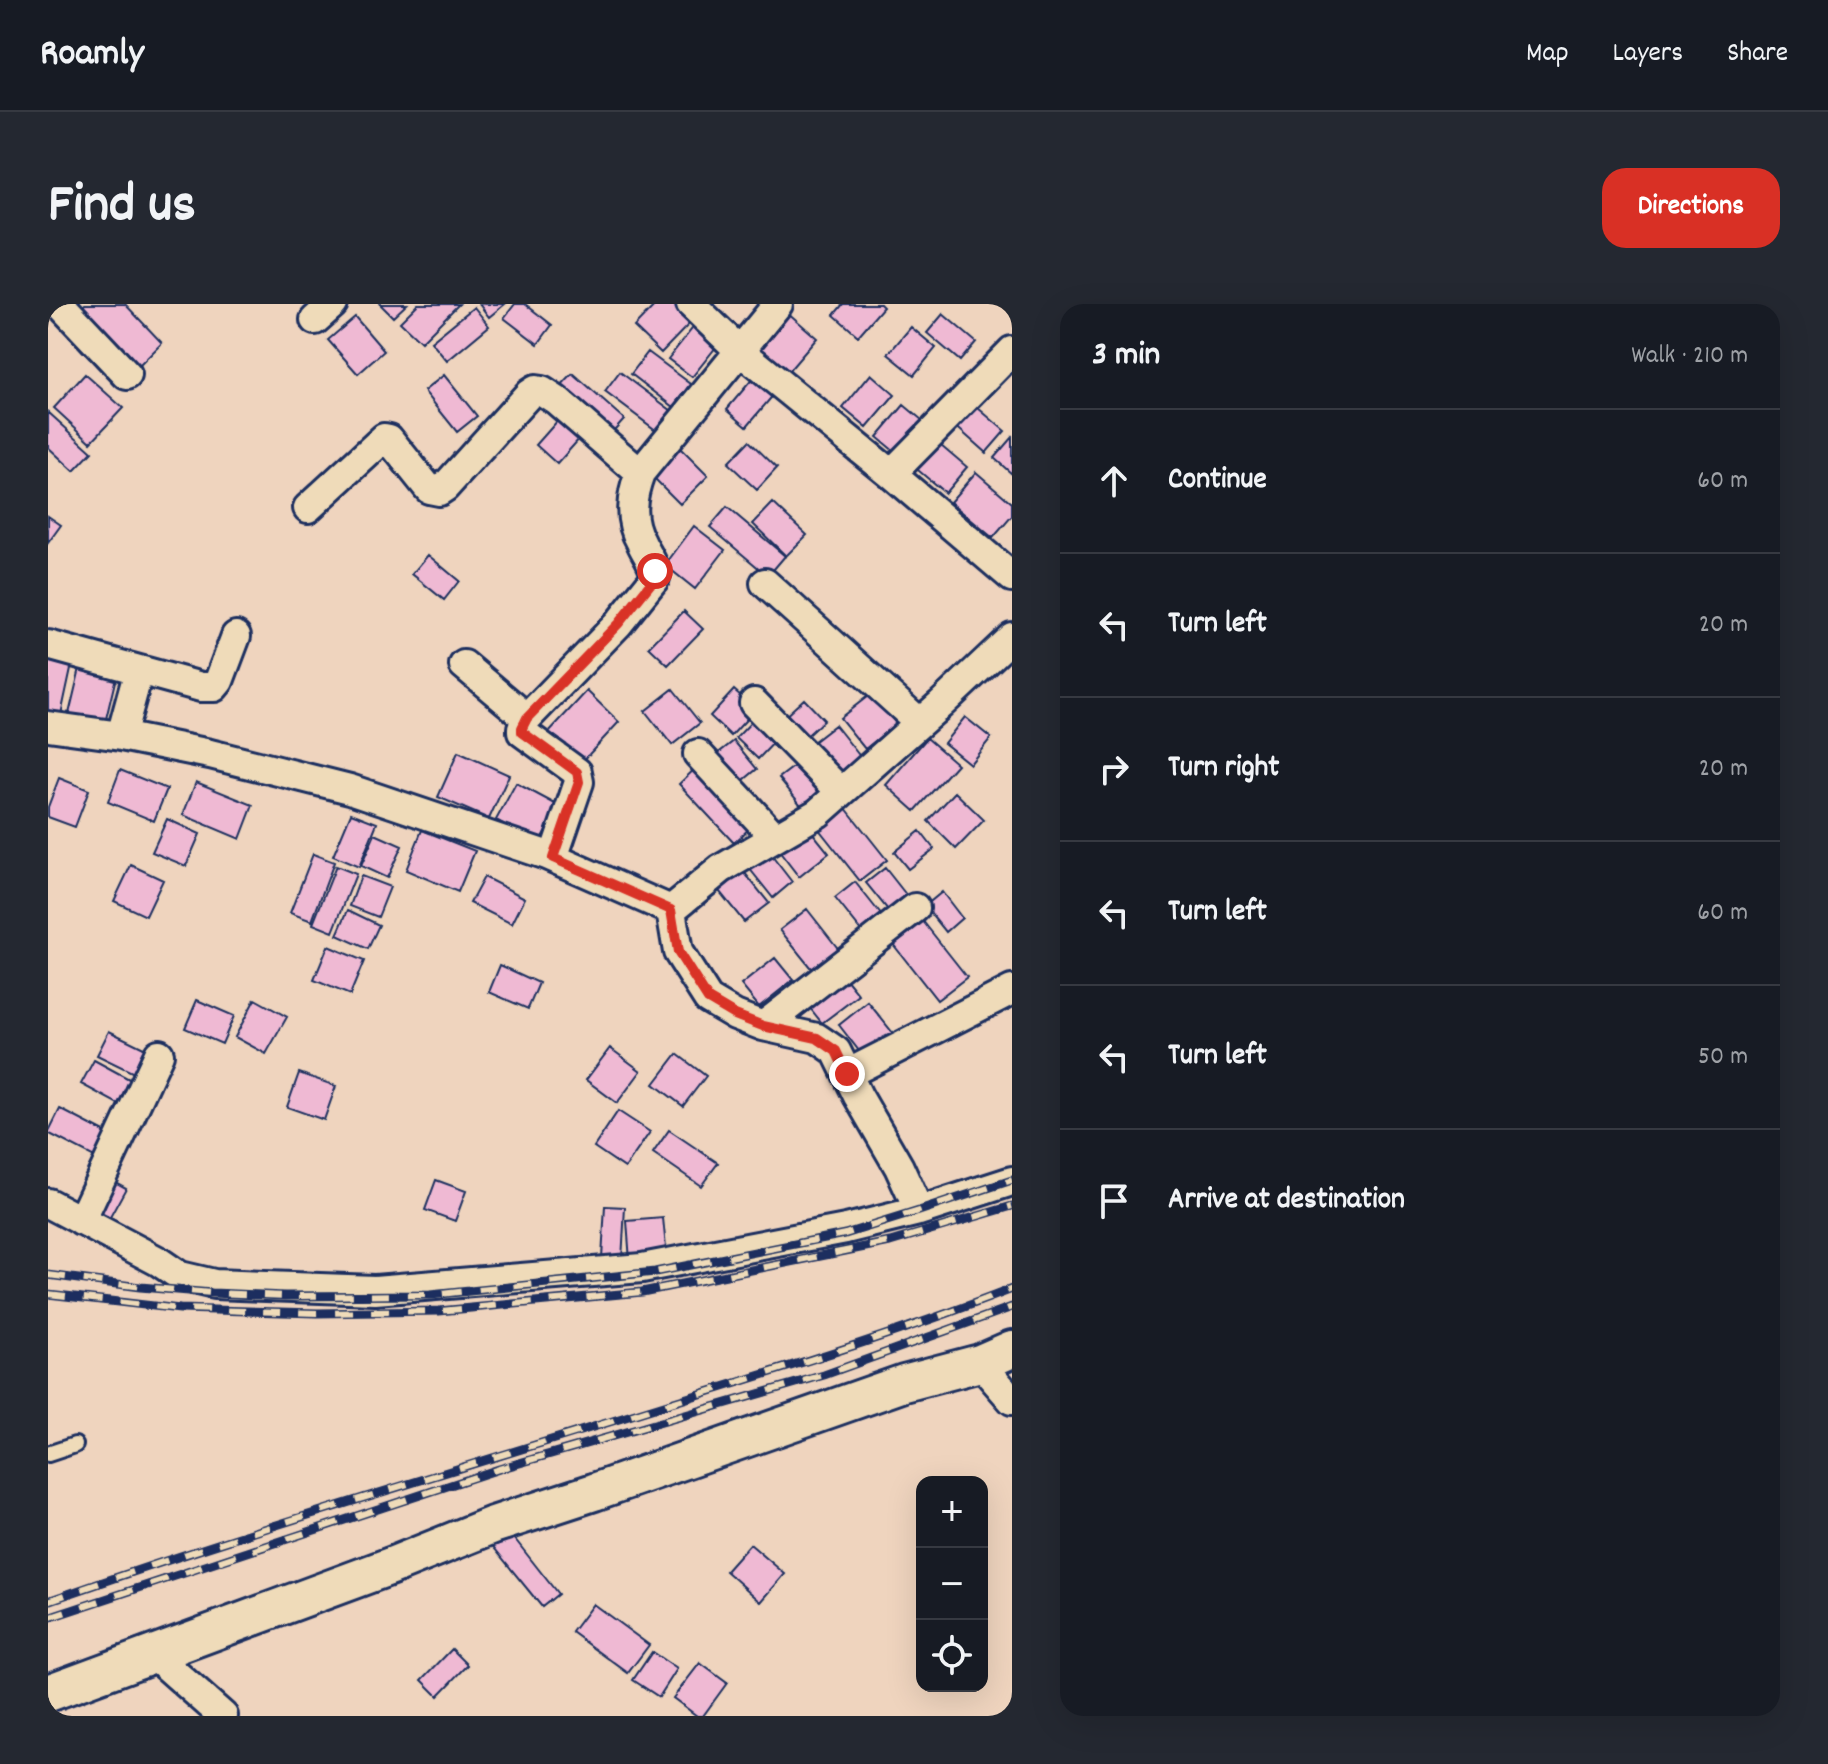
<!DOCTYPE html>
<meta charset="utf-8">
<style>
:root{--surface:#171b24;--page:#242831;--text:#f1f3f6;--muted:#9ea1a6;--line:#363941;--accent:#d93025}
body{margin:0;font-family:Dekko,sans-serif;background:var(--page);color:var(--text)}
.controls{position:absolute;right:24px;bottom:24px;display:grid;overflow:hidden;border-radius:16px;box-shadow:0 8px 32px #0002}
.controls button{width:72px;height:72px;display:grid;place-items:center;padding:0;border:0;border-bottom:2px solid var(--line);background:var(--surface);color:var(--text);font:40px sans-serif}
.stop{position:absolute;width:24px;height:24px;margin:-18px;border:6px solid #d93025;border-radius:50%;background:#fff}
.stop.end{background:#d93025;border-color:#fff;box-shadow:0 2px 8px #0008}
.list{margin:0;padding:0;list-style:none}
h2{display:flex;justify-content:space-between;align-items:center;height:104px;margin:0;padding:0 32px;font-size:34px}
h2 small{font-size:26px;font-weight:400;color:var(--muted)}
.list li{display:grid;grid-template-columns:52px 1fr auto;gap:24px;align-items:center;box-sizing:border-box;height:144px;padding:0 32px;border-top:2px solid var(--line)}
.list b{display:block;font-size:30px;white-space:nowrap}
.list em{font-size:26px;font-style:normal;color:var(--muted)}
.icon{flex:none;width:44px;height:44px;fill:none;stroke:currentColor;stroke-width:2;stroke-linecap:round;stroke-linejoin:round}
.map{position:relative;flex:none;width:964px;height:1412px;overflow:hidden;border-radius:24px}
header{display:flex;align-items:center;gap:48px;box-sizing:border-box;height:112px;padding:0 40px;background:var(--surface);border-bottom:2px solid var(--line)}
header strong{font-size:38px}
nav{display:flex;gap:44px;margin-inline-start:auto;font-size:28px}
.intro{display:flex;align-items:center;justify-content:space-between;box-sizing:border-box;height:192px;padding:0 48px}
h1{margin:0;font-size:56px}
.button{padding:20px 36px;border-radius:24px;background:var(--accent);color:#fff;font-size:28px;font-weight:700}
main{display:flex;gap:48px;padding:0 48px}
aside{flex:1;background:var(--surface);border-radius:24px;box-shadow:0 8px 32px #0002}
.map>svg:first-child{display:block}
.building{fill:#efb9d3;stroke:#1b2f5e;stroke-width:2}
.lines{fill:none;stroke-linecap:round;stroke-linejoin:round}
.service-casing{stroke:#1b2f5e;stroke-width:20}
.minor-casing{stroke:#1b2f5e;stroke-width:34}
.tertiary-casing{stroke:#1b2f5e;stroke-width:42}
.service{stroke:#efdbb9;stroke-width:14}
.minor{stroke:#efdbb9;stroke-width:28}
.tertiary{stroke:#efdbb9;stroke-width:36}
.rail-casing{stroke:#1b2f5e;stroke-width:9}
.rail{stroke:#efdbb9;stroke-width:6;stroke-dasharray:18;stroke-linecap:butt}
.route{stroke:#d93025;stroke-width:10}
</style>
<header>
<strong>Roamly</strong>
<nav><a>Map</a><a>Layers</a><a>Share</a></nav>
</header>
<div class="intro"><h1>Find us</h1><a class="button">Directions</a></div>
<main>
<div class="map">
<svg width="964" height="1412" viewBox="0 0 964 1412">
<rect width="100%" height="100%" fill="#efd4be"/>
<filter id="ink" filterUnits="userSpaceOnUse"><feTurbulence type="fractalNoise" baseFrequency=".0125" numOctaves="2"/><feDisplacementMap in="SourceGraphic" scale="16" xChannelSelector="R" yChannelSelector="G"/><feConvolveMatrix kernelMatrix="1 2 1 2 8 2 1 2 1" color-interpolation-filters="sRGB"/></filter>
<g filter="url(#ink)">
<!-- building -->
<path class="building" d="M37,0H77L114,39L90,63L34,4Z
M332,0H359L345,13Z
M370,0H411L373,38L352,18Z
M431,0H457L441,13Z
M467,0H477L504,21L490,40L456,14Z
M608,0H626L644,17L613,49L586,23Z
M795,0H832L835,3L810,32L786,11Z
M731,1L769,34L739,69L701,36Z
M426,3L441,22L399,57L383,38Z
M895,10L928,38L912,57L879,29Z
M307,13L336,47L310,70L280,36Z
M648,20L672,38L644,73L620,55Z
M863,23L888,44L866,71L840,50Z
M600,48L643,80L626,103L583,70Z
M572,68L624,107L609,127L557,88Z
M37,70L75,104L43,138L6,104Z
M525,70L576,115L559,134L508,88Z
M823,70L847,91L819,124L795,104Z
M396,71L429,112L409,128L376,87Z
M707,72L727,89L699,122L679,105Z
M923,98L957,127L938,149L904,119Z
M856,101L880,121L853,153L829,133Z
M0,108L44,148L26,167L0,143Z
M511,115L532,134L509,160L488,141Z
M964,133V170L946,154Z
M886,135L919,163L897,189L864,161Z
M701,137L729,164L709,186L680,159Z
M628,140L660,172L632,200L600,168Z
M928,168L964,199V212L945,234L902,198Z
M725,199L759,231L738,252L705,220Z
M679,203L737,252L720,272L662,223Z
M0,212L13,221L0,239Z
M646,222L677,246L647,285L617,261Z
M380,251L411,277L396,296L364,270Z
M636,307L655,325L620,361L601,343Z
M0,349L25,355L11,420L0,418Z
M32,364L68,373L57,419L21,410Z
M625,385L652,419L624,441L597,407Z
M686,386L708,405L683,432L662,412Z
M539,387L571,418L532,460L499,430Z
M824,389L848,420L817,445L792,414Z
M756,395L776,416L753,437L734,415Z
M710,411L733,431L710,455L688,434Z
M917,413L943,434L922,460L896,439Z
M787,421L814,455L792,472L765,438Z
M879,434L909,460L867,507L838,481Z
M686,437L709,465L691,480L668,451Z
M410,448L461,471L441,515L390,493Z
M752,458L781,494L760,510L731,474Z
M652,460L706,520L686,539L631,480Z
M72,466L119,485L106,517L60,498Z
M11,474L41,486L27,523L0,513V503Z
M148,478L205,501L192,535L135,511Z
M468,479L511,502L491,539L448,516Z
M907,488L936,516L908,545L880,517Z
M797,503L839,556L812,577L770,524Z
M303,509L329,519L311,563L285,552Z
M119,515L152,530L138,562L104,548Z
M760,523L781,549L751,573L731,547Z
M374,526L427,547L410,588L358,566Z
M872,527L886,545L860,565L846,548Z
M327,530L354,542L339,574L313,562Z
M717,543L744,578L725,594L697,559Z
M265,550L286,558L264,617L242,609Z
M83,561L115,576L98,612L66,597Z
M288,562L308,570L285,628L265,620Z
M692,563L721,599L696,618L667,582Z
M837,564L863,597L844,611L818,579Z
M313,572L342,583L330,613L302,602Z
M436,573L477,594L464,620L422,599Z
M807,578L838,617L818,633L787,594Z
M894,588L914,614L898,628L877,602Z
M759,605L792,647L766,668L732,626Z
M300,606L331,621L320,645L289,631Z
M870,611L919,673L889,696L841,635Z
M280,642L316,657L302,691L266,676Z
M727,654L745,676L711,703L693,681Z
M452,661L491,679L480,705L441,688Z
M794,670L811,691L774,719L758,699Z
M207,695L239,713L218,750L187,733Z
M149,696L186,712L174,740L137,724Z
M820,698L845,729L815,752L791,721Z
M61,727L104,748L92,772L49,751Z
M562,744L593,767L569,799L538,776Z
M629,750L658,772L635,802L606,780Z
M46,756L83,776L70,800L33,780Z
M251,769L288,782L276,816L239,803Z
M12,805L68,834L56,858L0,829Z
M570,807L602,828L577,864L546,843Z
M621,826L670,859L653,882L605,849Z
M58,873L78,884L55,926L35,915Z
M388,876L418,887L407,917L377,906Z
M557,902L577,903L574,956L554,954Z
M615,914L619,954L582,957L579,917Z
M459,1225L510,1290L494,1303L442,1239Z
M702,1240L737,1270L713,1298L678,1267Z
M545,1300L601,1341L580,1369L524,1328Z
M404,1345L420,1361L390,1392L374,1376Z
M604,1348L629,1365L611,1393L585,1376Z
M652,1359L679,1379L655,1412H649L625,1394Z"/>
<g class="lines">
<!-- service casing -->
<g class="service-casing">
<path id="service" d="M0,1150L27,1141"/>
</g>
<!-- minor casing -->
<g class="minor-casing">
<path id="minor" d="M12,0L79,71
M643,0L692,47L843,170L964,273
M267,16L285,0
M843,170L964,47
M260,204L336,134L341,135L381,185L391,187L397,183L481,90L487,86L494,87L508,96L592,169L730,0
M717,279L871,418
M0,341L91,366L73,432L162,450L302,485L498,551L623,606
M416,361L479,414
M91,366L153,383H166L171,377L188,332
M706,399L793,488
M0,422L73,432
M650,450L727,533
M505,554L531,478L529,468L474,428V424L479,414L570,320L607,274C608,261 598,250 593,238C580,215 583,193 592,169
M715,722L867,604
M799,770L964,686
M0,899L110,957L132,972L166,980L327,986L594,964L798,925L871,907L964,877
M871,907L851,863L810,792L788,747L769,734L715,722L687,711L660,695L630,648L623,606L673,565L770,509L893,400L964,333
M33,917L111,750
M932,1059L964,1096
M105,1350L175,1412"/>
</g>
<!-- tertiary casing -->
<g class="tertiary-casing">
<path id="tertiary" d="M0,1389L343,1262L445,1221L546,1188L856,1079L932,1059L964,1045"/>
</g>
<!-- service -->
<use href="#service" class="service"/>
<!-- minor -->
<use href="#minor" class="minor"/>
<!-- tertiary -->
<use href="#tertiary" class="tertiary"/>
<!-- rail casing -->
<g class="rail-casing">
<path id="rail" d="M0,971L92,983L164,989L237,992L382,991L607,968L797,930L871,907L964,876
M0,990L132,1005L269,1009L391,1007L594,988L842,938L964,902
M0,1297C202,1226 408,1166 613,1102C731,1066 849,1030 964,985
M0,1314L451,1165L776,1071L964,1003"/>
</g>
<!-- rail -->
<use href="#rail" class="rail"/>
</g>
</g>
<g class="lines" filter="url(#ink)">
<!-- route -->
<path class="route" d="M607,267V274L570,320L479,414L474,424V428L529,468L531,478L505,554L623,606L630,648L660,695L687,711L715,722L769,734L788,747L799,770"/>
</g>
</svg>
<div class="controls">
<button>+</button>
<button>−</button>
<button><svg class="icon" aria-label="locate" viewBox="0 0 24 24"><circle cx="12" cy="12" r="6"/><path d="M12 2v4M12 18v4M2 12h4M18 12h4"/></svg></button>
</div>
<div class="stop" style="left:607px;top:267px"></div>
<div class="stop end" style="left:799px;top:770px"></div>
</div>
<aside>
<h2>3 min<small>Walk · 210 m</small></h2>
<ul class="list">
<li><svg class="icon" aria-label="ahead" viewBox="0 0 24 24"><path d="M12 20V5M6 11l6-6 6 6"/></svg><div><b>Continue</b></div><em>60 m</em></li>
<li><svg class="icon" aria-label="left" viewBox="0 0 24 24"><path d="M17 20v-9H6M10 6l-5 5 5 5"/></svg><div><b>Turn left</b></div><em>20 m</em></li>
<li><svg class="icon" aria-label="right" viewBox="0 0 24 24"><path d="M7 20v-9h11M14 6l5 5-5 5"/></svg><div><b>Turn right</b></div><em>20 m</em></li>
<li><svg class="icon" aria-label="left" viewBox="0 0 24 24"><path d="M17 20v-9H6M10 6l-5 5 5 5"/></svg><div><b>Turn left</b></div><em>60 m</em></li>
<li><svg class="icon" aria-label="left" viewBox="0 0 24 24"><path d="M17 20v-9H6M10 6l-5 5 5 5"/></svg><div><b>Turn left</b></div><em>50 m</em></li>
<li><svg class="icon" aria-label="arrive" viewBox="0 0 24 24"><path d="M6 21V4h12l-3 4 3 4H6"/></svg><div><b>Arrive at destination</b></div></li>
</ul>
</aside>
</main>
